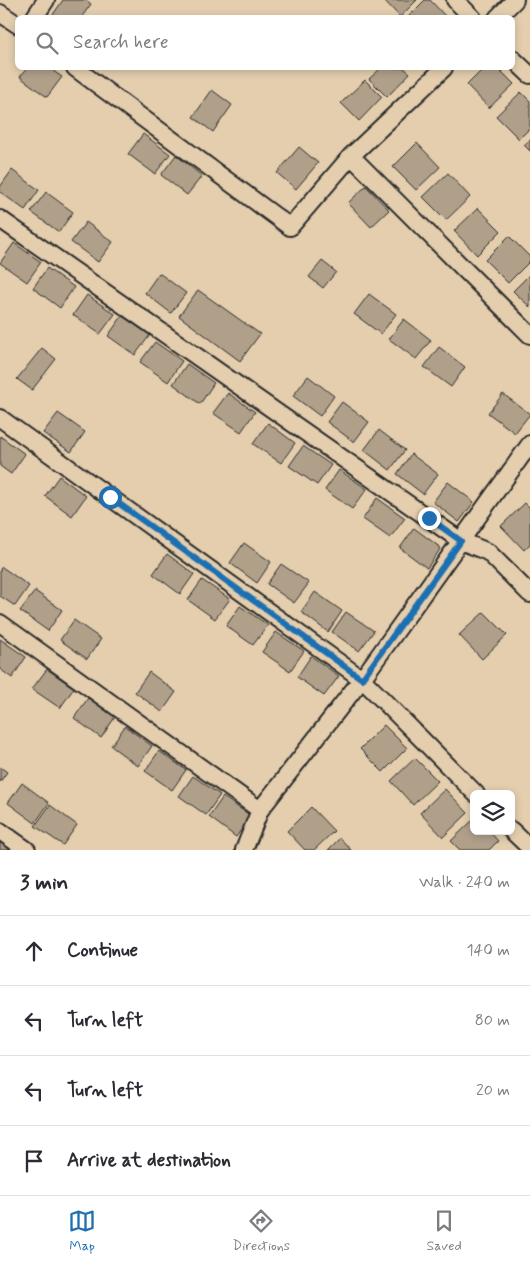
<!DOCTYPE html>
<meta charset="utf-8">
<style>
:root{--surface:#fff;--page:#f7f7f7;--text:#2b2b33;--muted:#7c7c81;--line:#e1e1e2;--accent:#1f6fb2}
body{margin:0;font-family:Mynerve,sans-serif;background:var(--page);color:var(--text)}
.controls{position:absolute;right:15px;bottom:15px;display:grid;overflow:hidden;border-radius:8px;box-shadow:0 2px 8px #0003}
.controls button{width:45px;height:45px;display:grid;place-items:center;padding:0;border:0;border-bottom:1px solid var(--line);background:var(--surface);color:var(--text);font:25px sans-serif}
.stop{position:absolute;width:15px;height:15px;margin:-11px;border:4px solid #1f6fb2;border-radius:50%;background:#fff}
.stop.end{background:#1f6fb2;border-color:#fff;box-shadow:0 1px 5px #0008}
.list{margin:0;padding:0;list-style:none}
h2{display:flex;justify-content:space-between;align-items:center;height:65px;margin:0;padding:0 20px;font-size:21px}
h2 small{font-size:16px;font-weight:400;color:var(--muted)}
.list li{display:grid;grid-template-columns:32px 1fr auto;gap:15px;align-items:center;box-sizing:border-box;height:70px;padding:0 20px;border-top:1px solid var(--line)}
.list b{display:block;font-size:19px;white-space:nowrap}
.list em{font-size:16px;font-style:normal;color:var(--muted)}
.icon{flex:none;width:28px;height:28px;fill:none;stroke:currentColor;stroke-width:2;stroke-linecap:round;stroke-linejoin:round}
.map{position:relative;flex:none;width:530px;height:850px;overflow:hidden}
.search{position:absolute;background:var(--surface);box-shadow:0 2px 8px #0003;left:15px;right:15px;top:15px;height:55px;display:flex;align-items:center;gap:12px;box-sizing:border-box;padding:0 18px;border-radius:8px;color:var(--muted);font-size:19px}
.sheet{height:345px;background:var(--surface)}
nav{display:flex;justify-content:space-around;align-items:center;box-sizing:border-box;height:70px;border-top:1px solid var(--line);background:var(--surface);font-size:14px;color:var(--muted)}
nav a{display:grid;justify-items:center;gap:2px}
nav .on{color:var(--accent)}
.map>svg:first-child{display:block}
.building{fill:#b0a08a;stroke:#2b2b2b}
.lines{fill:none;stroke-linecap:round;stroke-linejoin:round}
.minor-casing{stroke:#2b2b2b;stroke-width:20}
.minor{stroke:#e4ceae;stroke-width:16}
.route{stroke:#1f6fb2;stroke-width:6}
</style>
<div class="map">
<svg width="530" height="850" viewBox="0 0 530 850">
<rect width="100%" height="100%" fill="#e4ceae"/>
<filter id="ink" filterUnits="userSpaceOnUse"><feTurbulence type="fractalNoise" baseFrequency=".02" numOctaves="2"/><feDisplacementMap in="SourceGraphic" scale="10" xChannelSelector="R" yChannelSelector="G"/><feConvolveMatrix kernelMatrix="1 2 1 2 8 2 1 2 1" color-interpolation-filters="sRGB"/></filter>
<g filter="url(#ink)">
<!-- building -->
<path class="building" d="M63,0H86L91,4L81,18H54L52,16Z
M384,0H417L400,17Z
M425,0H430L447,18H407Z
M27,68H49L62,77L47,97L20,77Z
M381,68H404L410,73L387,97L369,79Z
M484,68H498L514,84L489,108L467,85Z
M365,80L382,97L359,121L341,103Z
M212,90L232,105L213,132L193,117Z
M521,92L530,101V128L519,139L496,116Z
M143,134L170,154L155,174L128,154Z
M530,140V151L524,145Z
M417,143L440,167L416,190L393,167Z
M299,147L318,163L296,189L277,173Z
M176,155L202,176L187,195L161,175Z
M12,170L39,190L25,210L0,192V187Z
M448,173L470,197L446,220L423,197Z
M366,186L389,210L371,227L348,203Z
M46,192L73,212L59,232L31,212Z
M478,208L501,231L477,255L454,231Z
M86,222L113,242L98,262L71,242Z
M509,236L530,257V261L508,283L485,260Z
M14,243L41,262L27,282L0,263Z
M322,261L336,272L323,288L309,277Z
M47,268L74,287L60,308L33,288Z
M159,273L186,293L171,313L145,293Z
M530,274V307L513,291Z
M198,290L260,334L240,361L179,316Z
M369,294L396,314L381,334L354,314Z
M87,295L115,314L100,334L73,315Z
M122,316L150,335L135,355L108,336Z
M404,319L431,340L416,359L389,339Z
M155,342L182,361L168,382L140,362Z
M439,347L465,367L451,387L424,367Z
M42,348L56,359L32,390L17,379Z
M187,364L214,383L200,404L173,384Z
M308,376L334,396L320,416L293,396Z
M228,393L255,412L241,432L213,413Z
M503,394L530,414L515,433L488,413Z
M342,402L369,422L354,442L327,422Z
M58,413L85,432L71,452L43,433Z
M268,423L295,443L281,463L253,444Z
M379,430L405,450L390,470L364,450Z
M0,436L25,454L11,474L0,466Z
M303,446L331,465L317,485L289,466Z
M411,454L438,474L423,494L397,474Z
M339,470L367,489L352,509L325,490Z
M59,476L86,496L72,516L45,496Z
M448,482L474,502L459,522L433,502Z
M377,498L405,518L390,538L363,519Z
M525,503L530,508V544L524,550L501,526Z
M414,528L441,548L427,568L400,548Z
M244,543L271,562L257,583L230,563Z
M167,554L194,574L180,594L153,574Z
M281,564L309,583L294,603L267,584Z
M2,567L29,586L15,606L0,596V569Z
M202,580L230,599L215,619L188,600Z
M35,591L62,610L48,631L20,611Z
M315,592L342,611L328,632L301,612Z
M240,606L268,625L253,645L226,626Z
M346,612L374,631L359,651L332,632Z
M484,612L507,635L482,659L459,635Z
M74,620L101,639L87,659L60,640Z
M276,632L304,651L290,671L262,652Z
M0,639L26,657L12,678L0,669Z
M311,656L339,676L324,696L297,677Z
M47,669L74,688L60,708L32,689Z
M149,672L176,692L162,712L135,692Z
M88,698L115,717L101,738L74,718Z
M384,725L407,748L383,772L360,749Z
M125,726L152,746L138,766L111,746Z
M159,751L186,770L172,790L145,771Z
M415,758L438,781L413,805L391,781Z
M0,767L7,772L0,782Z
M193,776L220,795L206,815L179,796Z
M22,783L49,803L35,823L8,803Z
M445,789L468,813L443,837L420,813Z
M223,797L251,816L236,837L209,817Z
M50,805L77,825L63,845L35,826Z
M311,807L334,831L314,850H305L287,831Z
M474,819V831H489L498,841L489,850H460L451,841Z
M340,838L351,850H328Z
M0,841L11,848L9,850H0Z"/>
<g class="lines">
<!-- minor casing -->
<g class="minor-casing">
<path id="minor" d="M455,0L473,18
M0,13L18,25
M34,18L46,0
M497,18L515,0
M512,58L530,75
M75,68L290,227L351,156L444,68
M351,156L530,335
M0,219L461,541L488,552L530,594
M0,418L362,679L476,794
M0,623L260,810
M511,830L530,848
M0,831L27,850
M244,850L260,810L362,679L530,444"/>
</g>
<!-- minor -->
<use href="#minor" class="minor"/>
</g>
</g>
<g class="lines" filter="url(#ink)">
<!-- route -->
<path class="route" d="M110,497L362,679L461,541L429,518"/>
</g>
</svg>
<div class="controls">
<button><svg class="icon" aria-label="layers" viewBox="0 0 24 24"><path d="M12 4l9 5-9 5-9-5zM3 14l9 5 9-5"/></svg></button>
</div>
<div class="stop" style="left:110px;top:497px"></div>
<div class="stop end" style="left:429px;top:518px"></div>
<div class="search"><svg class="icon" aria-label="search" viewBox="0 0 24 24"><circle cx="10" cy="10" r="6"/><path d="M15 15l6 6"/></svg>Search here</div>
</div>
<section class="sheet">
<h2>3 min<small>Walk · 240 m</small></h2>
<ul class="list">
<li><svg class="icon" aria-label="ahead" viewBox="0 0 24 24"><path d="M12 20V5M6 11l6-6 6 6"/></svg><div><b>Continue</b></div><em>140 m</em></li>
<li><svg class="icon" aria-label="left" viewBox="0 0 24 24"><path d="M17 20v-9H6M10 6l-5 5 5 5"/></svg><div><b>Turn left</b></div><em>80 m</em></li>
<li><svg class="icon" aria-label="left" viewBox="0 0 24 24"><path d="M17 20v-9H6M10 6l-5 5 5 5"/></svg><div><b>Turn left</b></div><em>20 m</em></li>
<li><svg class="icon" aria-label="arrive" viewBox="0 0 24 24"><path d="M6 21V4h12l-3 4 3 4H6"/></svg><div><b>Arrive at destination</b></div></li>
</ul>
</section>
<nav>
<a class="on"><svg class="icon" aria-label="map" viewBox="0 0 24 24"><path d="M3 6l6-2 6 2 6-2v14l-6 2-6-2-6 2zM9 4v14M15 6v14"/></svg>Map</a>
<a><svg class="icon" aria-label="directions" viewBox="0 0 24 24"><path d="M12 3l9 9-9 9-9-9zM9 14v-3h6M13 9l2 2-2 2"/></svg>Directions</a>
<a><svg class="icon" aria-label="saved" viewBox="0 0 24 24"><path d="M7 4h10v16l-5-4-5 4z"/></svg>Saved</a>
</nav>
